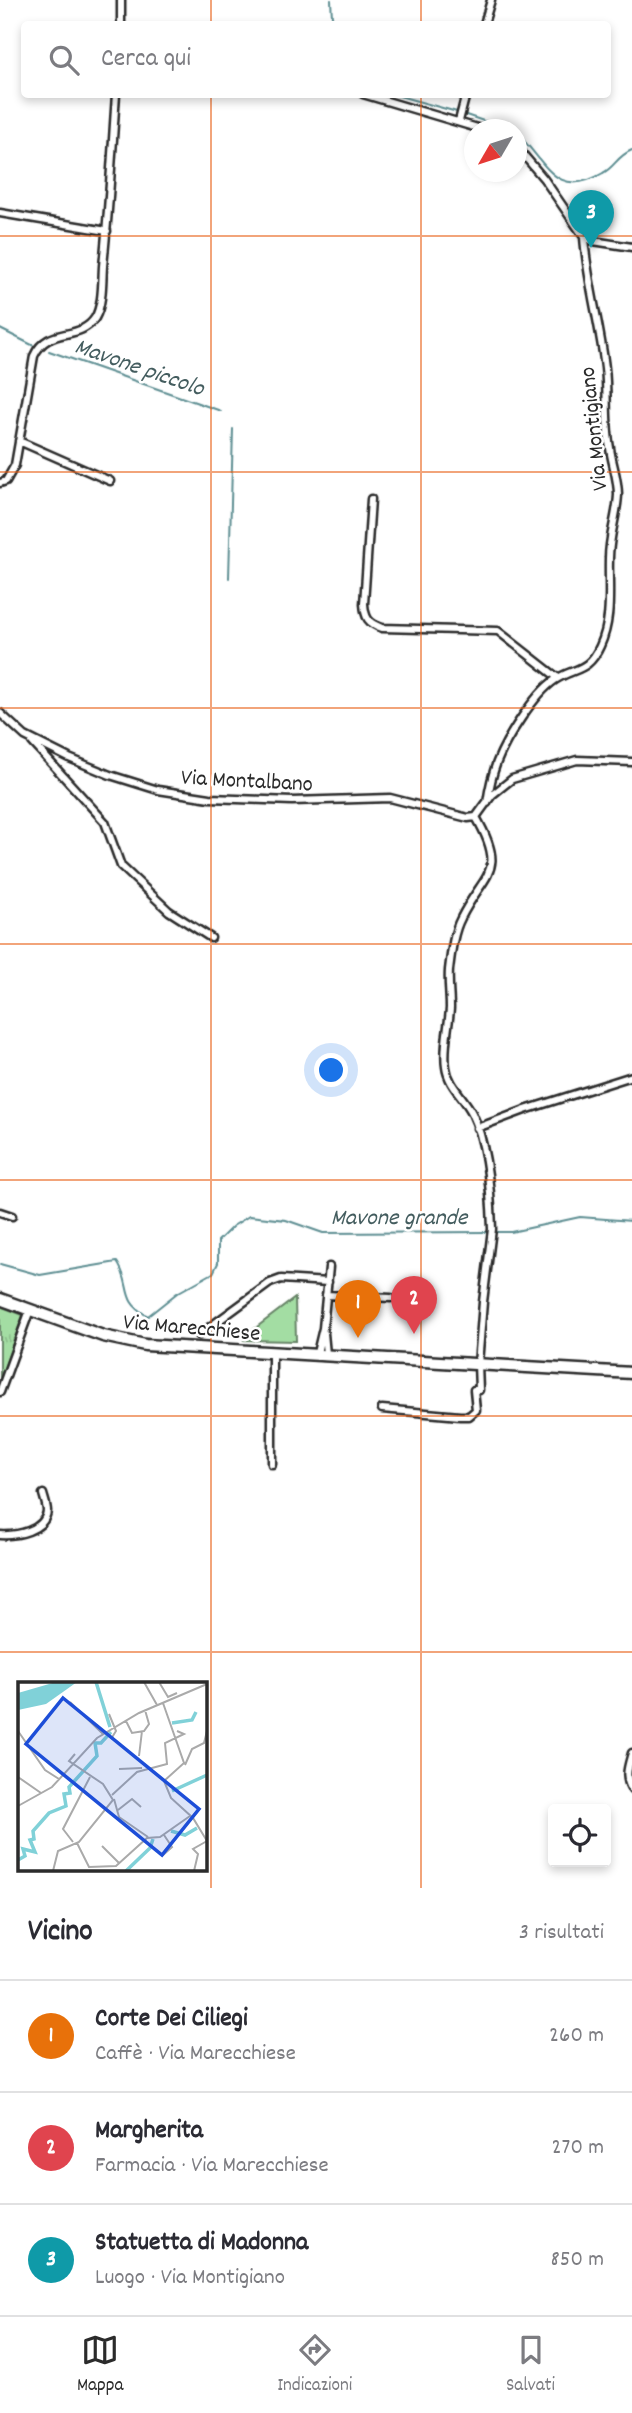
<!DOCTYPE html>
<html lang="it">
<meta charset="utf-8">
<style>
:root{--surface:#fff;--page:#f7f7f7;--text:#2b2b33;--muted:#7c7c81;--line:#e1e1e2;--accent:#2b2b2b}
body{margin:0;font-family:Dekko,sans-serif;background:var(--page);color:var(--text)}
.controls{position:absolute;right:21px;bottom:21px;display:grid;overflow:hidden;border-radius:7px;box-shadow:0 4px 10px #0003}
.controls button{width:63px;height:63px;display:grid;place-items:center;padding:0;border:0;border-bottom:2px solid var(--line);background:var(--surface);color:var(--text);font:35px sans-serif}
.compass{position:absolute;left:464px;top:119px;width:63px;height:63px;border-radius:50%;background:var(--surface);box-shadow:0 4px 10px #0003;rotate:231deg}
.you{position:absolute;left:332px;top:1071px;width:24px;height:24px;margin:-18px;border:5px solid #fff;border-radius:50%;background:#1a73e8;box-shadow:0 0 0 10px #1a73e833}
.badge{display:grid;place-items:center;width:46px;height:46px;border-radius:50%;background:var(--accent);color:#fff;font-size:23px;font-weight:700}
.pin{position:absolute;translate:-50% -58px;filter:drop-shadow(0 2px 4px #0008)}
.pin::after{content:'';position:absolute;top:37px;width:24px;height:21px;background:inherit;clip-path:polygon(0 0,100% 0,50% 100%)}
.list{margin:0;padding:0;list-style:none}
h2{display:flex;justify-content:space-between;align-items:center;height:91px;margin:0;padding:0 28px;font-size:30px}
h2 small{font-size:23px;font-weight:400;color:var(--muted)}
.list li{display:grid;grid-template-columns:46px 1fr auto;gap:21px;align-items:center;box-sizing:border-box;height:112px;padding:0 28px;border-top:2px solid var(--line)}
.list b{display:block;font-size:26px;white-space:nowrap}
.list p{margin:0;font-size:23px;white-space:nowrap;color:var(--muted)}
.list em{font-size:23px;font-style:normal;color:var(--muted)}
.icon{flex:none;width:38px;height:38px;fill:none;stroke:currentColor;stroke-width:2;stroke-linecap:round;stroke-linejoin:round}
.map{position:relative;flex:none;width:632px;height:1888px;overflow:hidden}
.search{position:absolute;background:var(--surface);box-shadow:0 4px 10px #0003;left:21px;right:21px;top:21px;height:77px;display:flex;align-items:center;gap:18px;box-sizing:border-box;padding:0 24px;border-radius:7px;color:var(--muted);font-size:26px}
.sheet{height:427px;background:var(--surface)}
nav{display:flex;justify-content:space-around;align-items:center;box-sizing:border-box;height:98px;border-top:2px solid var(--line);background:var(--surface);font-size:19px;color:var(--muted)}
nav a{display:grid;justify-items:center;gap:4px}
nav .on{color:var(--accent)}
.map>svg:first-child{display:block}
.grass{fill:url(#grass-tufts);stroke:#678467;stroke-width:2}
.green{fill:#a3dda3;stroke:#678467;stroke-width:2}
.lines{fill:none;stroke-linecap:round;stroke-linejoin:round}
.stream{stroke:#5e8f93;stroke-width:2}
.minor-casing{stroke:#2b2b2b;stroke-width:11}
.primary-casing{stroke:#2b2b2b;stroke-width:15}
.minor{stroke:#fff;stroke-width:6}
.primary{stroke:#fff;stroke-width:10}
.grid{fill:none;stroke:#e8590c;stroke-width:2;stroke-opacity:0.55}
.labels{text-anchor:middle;stroke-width:5;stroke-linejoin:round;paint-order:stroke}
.street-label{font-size:23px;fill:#2b2b2b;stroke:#fff}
.water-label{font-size:24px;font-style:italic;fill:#445d5f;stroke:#fff}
.inset-river{fill:none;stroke:#80d1d8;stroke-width:3.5}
.inset-road{fill:none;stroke:#aaa;stroke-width:2}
.view{fill:#1d4ed8;fill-opacity:0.15;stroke:#1d4ed8;stroke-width:3.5}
.inset-edge{fill:none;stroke:#2b2b2b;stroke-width:3.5}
</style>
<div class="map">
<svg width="632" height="1888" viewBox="0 0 632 1888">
<defs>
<pattern id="grass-tufts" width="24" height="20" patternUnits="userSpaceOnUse" patternTransform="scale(1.75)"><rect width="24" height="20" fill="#a3dda3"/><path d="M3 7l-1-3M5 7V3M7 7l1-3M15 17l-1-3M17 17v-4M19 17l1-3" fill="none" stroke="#8cbe8c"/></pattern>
</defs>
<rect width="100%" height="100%" fill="#fff"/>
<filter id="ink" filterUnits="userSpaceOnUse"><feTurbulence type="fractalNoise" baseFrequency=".0143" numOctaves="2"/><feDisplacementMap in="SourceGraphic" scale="14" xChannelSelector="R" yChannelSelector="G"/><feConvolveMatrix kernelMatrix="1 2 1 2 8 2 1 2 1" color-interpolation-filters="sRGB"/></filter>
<g filter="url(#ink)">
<!-- grass -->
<path class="grass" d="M0,1306L23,1315L0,1379Z"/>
<!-- green -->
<path class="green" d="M295,1298L296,1341L244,1340L245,1336Z"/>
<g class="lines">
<!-- stream -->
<path class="stream" d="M331,0L332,17L335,24
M392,94L457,112
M466,115L510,130
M516,133C545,158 554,202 603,173C615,167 617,156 632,150
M0,329L34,346
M49,351L221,411
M229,578L233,429
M495,1232H511L580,1217L632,1221
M0,1264L40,1275L117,1262C133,1285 119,1301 148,1316L177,1293L213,1273L218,1263V1241L233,1226L249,1216L286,1220L323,1233L489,1232"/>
<!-- minor casing -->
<g class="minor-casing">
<path id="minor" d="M121,24V0
M484,24L491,0
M363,94L484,130
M459,121L466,94
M516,146L544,179L584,237L593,241L632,247
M0,213L107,231
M19,441L110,481
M0,483L6,481L15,465L34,356C48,325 79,342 95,318C103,305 102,281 103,266C109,209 112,152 116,94
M371,499L364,604C365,618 368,623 382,628L498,631L558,678
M0,713L25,736L69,758L110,775L158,790L210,798L292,801L390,798L468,818L476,817
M32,742L105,822L121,866L169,911L211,938
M487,803C489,789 492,775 497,762C506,739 534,694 555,680C574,667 588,673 600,646C613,618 608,588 609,558C609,536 617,516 618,495C618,478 612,464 610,448C605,422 608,395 605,368C600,324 587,281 584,237
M476,817L492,795L512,779L577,760L632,762
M477,1128L525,1110L632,1076
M0,1212L12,1216
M326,1295L391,1298
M324,1333L326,1354
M199,1335L270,1283L281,1279L328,1282
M317,1353L323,1328L329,1267
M0,1392L30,1310
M382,1409L460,1416H469L476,1410L474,1390H479L478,1364L483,1302L492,1229C491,1195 487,1144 472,1113C464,1097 448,1085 446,1067C443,1048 449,1027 450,1008C450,995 448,983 449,970C451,954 453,933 461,918C484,872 508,873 476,817
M272,1464V1352
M0,1535C16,1536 45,1531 47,1511C47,1506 44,1498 43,1494
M632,1753C628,1767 624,1777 632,1790"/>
</g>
<!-- primary casing -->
<g class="primary-casing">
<path id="primary" d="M0,1299L103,1336L145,1345L632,1373"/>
</g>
<!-- minor -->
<use href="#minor" class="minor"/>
<!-- primary -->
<use href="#primary" class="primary"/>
</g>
</g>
<!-- grid -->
<path class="grid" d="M211,0V24M421,0V24M211,94V1888M421,94V1888M0,236H632M0,472H632M0,708H632M0,944H632M0,1180H632M0,1416H632M0,1652H632"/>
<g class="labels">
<!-- street labels -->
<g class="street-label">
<text transform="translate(592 429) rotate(-96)" y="8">Via Montigiano</text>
<text transform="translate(247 779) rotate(3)" y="8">Via Montalbano</text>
<text transform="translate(192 1326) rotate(5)" y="8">Via Marecchiese</text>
</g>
<!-- water labels -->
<g class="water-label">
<text transform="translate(140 366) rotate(19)" y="8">Mavone piccolo</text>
<text x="399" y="1224">Mavone grande</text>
</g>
</g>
<!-- overview -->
<g transform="translate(18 1682)">
<rect width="189" height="189" fill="#fff"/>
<path d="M38,0H59L28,22L0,28V11Z" fill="#80d1d8"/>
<path class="inset-river" d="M78,0L92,45M154,41L174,38L178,30M154,109L189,93M153,149L167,153L179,146M0,178L7,174L5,167L17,170L12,158L16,157L15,149L31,131L48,124L46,112L52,111L51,105L79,74L77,61H83L93,50M108,189L132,166L135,157"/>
<path class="inset-road" d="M126,0L139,23M141,0L150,15L159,11M52,20L85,52M145,21L166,81L146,99L153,116L175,136L189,159M91,32L98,49L93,57M108,39L114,51L126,49L131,42L127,28M0,49L27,88L41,97M121,74L124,49M167,83L174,67L186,61L189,49M101,87L124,86M0,95L23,111M94,113L119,90L149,82L147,61L166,52L159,49M96,117L101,135L130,155M0,124L34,105L79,56L121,31L189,2M100,128L114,117L123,125M55,160L45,147L72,95M59,161L71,185L98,184L129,156L142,155L172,134M84,164L101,181M144,174L154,165L146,153M35,189L40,169L61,160L95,118L85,102L51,79L57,72M176,189L180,172L175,167L189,159"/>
<path class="view" d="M45,16L181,127L144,173L8,62Z"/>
<rect width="189" height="189" class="inset-edge"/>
</g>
</svg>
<div class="controls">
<button><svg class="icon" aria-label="locate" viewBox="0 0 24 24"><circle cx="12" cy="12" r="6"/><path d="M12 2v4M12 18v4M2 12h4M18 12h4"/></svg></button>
</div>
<svg class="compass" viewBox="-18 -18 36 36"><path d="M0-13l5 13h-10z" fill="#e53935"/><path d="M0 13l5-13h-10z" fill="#7c7c81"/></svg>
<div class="you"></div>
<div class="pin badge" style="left:358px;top:1338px;background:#e8710a">1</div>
<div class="pin badge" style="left:414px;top:1334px;background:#e0444e">2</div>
<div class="pin badge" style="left:591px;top:248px;background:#0f9aa8">3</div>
<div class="search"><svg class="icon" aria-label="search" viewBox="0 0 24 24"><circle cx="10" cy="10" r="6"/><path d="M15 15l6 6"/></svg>Cerca qui</div>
</div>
<section class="sheet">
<h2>Vicino<small>3 risultati</small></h2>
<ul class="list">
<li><span class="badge" style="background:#e8710a">1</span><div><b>Corte Dei Ciliegi</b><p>Caffè · Via Marecchiese</p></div><em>260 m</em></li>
<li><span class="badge" style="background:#e0444e">2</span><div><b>Margherita</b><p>Farmacia · Via Marecchiese</p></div><em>270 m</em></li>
<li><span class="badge" style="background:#0f9aa8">3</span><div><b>Statuetta di Madonna</b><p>Luogo · Via Montigiano</p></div><em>850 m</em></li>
</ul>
</section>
<nav>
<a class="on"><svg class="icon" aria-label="map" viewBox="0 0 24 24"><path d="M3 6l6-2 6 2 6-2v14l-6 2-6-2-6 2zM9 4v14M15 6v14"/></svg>Mappa</a>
<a><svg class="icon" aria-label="directions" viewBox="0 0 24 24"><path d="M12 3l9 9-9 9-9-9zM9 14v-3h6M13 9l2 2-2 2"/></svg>Indicazioni</a>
<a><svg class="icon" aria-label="saved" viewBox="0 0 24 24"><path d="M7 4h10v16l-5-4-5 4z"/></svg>Salvati</a>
</nav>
